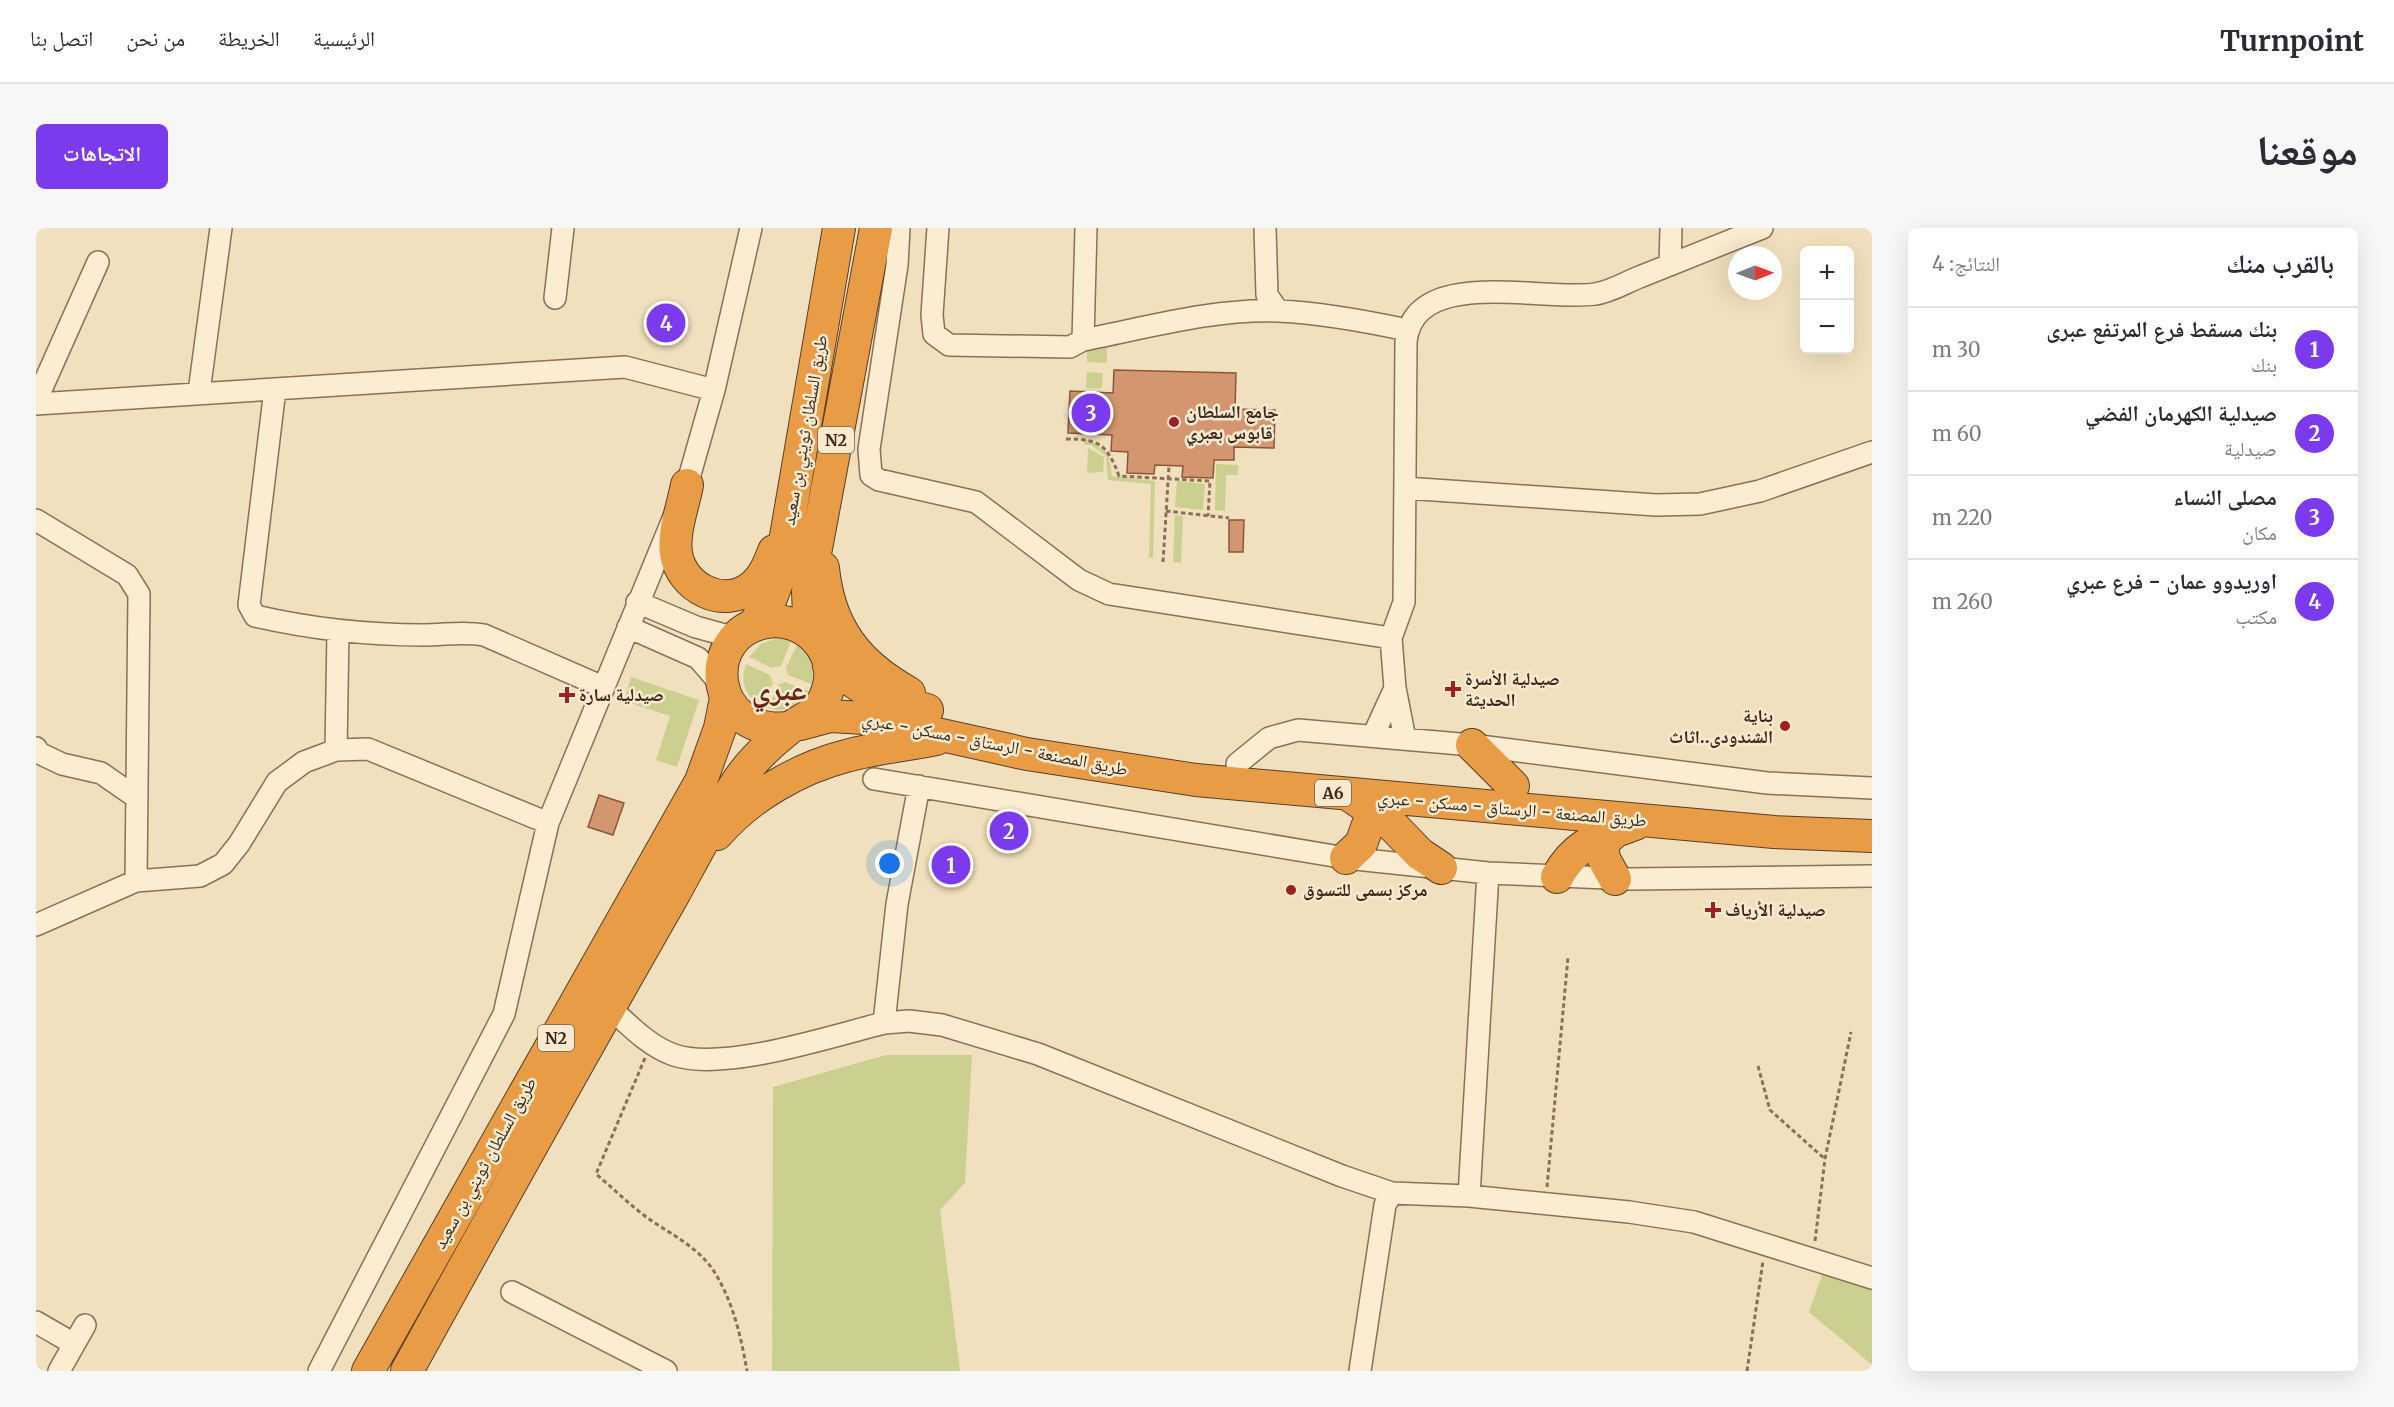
<!DOCTYPE html>
<html lang="ar">
<meta charset="utf-8">
<style>
:root{--surface:#fff;--page:#f7f7f7;--text:#2b2b33;--muted:#7c7c81;--line:#e1e1e2;--accent:#7c3aed}
body{margin:0;font-family:Merriweather,"Noto Naskh Arabic",serif;background:var(--page);color:var(--text);direction:rtl}
.controls{position:absolute;right:18px;top:18px;display:grid;overflow:hidden;border-radius:9px;box-shadow:0 6px 24px #0002}
.controls button{width:54px;height:54px;display:grid;place-items:center;padding:0;border:0;border-bottom:2px solid var(--line);background:var(--surface);color:var(--text);font:30px sans-serif}
.compass{position:absolute;left:1692px;top:18px;width:54px;height:54px;border-radius:50%;background:var(--surface);box-shadow:0 6px 24px #0002;rotate:89deg}
.you{position:absolute;left:854px;top:636px;width:21px;height:21px;margin:-15px;border:4px solid #fff;border-radius:50%;background:#1a73e8;box-shadow:0 0 0 9px #1a73e833}
.badge{display:grid;place-items:center;width:39px;height:39px;border-radius:50%;background:var(--accent);color:#fff;font-size:20px;font-weight:700}
.pin{position:absolute;translate:-50% -50%;border:3px solid #fff;box-shadow:0 2px 6px #0006}
.list{margin:0;padding:0;list-style:none}
h2{display:flex;justify-content:space-between;align-items:center;height:78px;margin:0;padding:0 24px;font-size:26px}
h2 small{font-size:20px;font-weight:400;color:var(--muted)}
.list li{display:grid;grid-template-columns:39px 1fr auto;gap:18px;align-items:center;box-sizing:border-box;height:84px;padding:0 24px;border-top:2px solid var(--line)}
.list b{display:block;font-size:22px;white-space:nowrap}
.list p{margin:0;font-size:20px;white-space:nowrap;color:var(--muted)}
.list em{font-size:20px;font-style:normal;color:var(--muted)}
.map{position:relative;flex:none;width:1836px;height:1143px;overflow:hidden;direction:ltr;border-radius:9px}
header{display:flex;align-items:center;gap:36px;box-sizing:border-box;height:84px;padding:0 30px;background:var(--surface);border-bottom:2px solid var(--line)}
header strong{font-size:28px}
nav{display:flex;gap:33px;margin-inline-start:auto;font-size:21px}
.intro{display:flex;align-items:center;justify-content:space-between;box-sizing:border-box;height:144px;padding:0 36px}
h1{margin:0;font-size:42px}
.button{padding:15px 27px;border-radius:9px;background:var(--accent);color:#fff;font-size:21px;font-weight:700}
main{display:flex;gap:36px;padding:0 36px}
aside{flex:1;background:var(--surface);border-radius:9px;box-shadow:0 6px 24px #0002}
.map>svg:first-child{display:block}
.green{fill:#cbd091}
.building{fill:#d39670;stroke:#8c5739;stroke-width:1.5}
.lines{fill:none;stroke-linecap:round;stroke-linejoin:round}
.minor-casing{stroke:#8b7055;stroke-width:24}
.highway-casing{stroke:#583e2a;stroke-width:34}
.path{stroke:#8b7055;stroke-width:3;stroke-dasharray:4.5 3;stroke-linecap:butt}
.minor{stroke:#fbedd1;stroke-width:21}
.highway{stroke:#e99c46;stroke-width:32}
.poi-dot{fill:#9e2025;stroke:#f8eace;stroke-width:2}
.labels{text-anchor:middle;stroke-width:5;stroke-linejoin:round;paint-order:stroke}
.shield{fill:#f8eace;stroke:#726251;stroke-width:1.5}
.shield-label{font-size:16px;font-weight:bold;fill:#39281b}
.poi-label{font-size:18px;font-weight:bold;fill:#39281b;stroke:#f8eace;text-anchor:start}
.street-label{font-size:18px;fill:#39281b;stroke:#f8eace}
.town-label{font-size:30px;font-weight:bold;fill:#692517;stroke:#f8eace}
</style>
<header>
<strong>Turnpoint</strong>
<nav><a>الرئيسية</a><a>الخريطة</a><a>من نحن</a><a>اتصل بنا</a></nav>
</header>
<div class="intro"><h1>موقعنا</h1><a class="button">الاتجاهات</a></div>
<main>
<aside>
<h2>بالقرب منك<small>النتائج: 4</small></h2>
<ul class="list">
<li><span class="badge">1</span><div><b>بنك مسقط فرع المرتفع عبرى</b><p>بنك</p></div><em>30 m</em></li>
<li><span class="badge">2</span><div><b>صيدلية الكهرمان الفضي</b><p>صيدلية</p></div><em>60 m</em></li>
<li><span class="badge">3</span><div><b>مصلى النساء</b><p>مكان</p></div><em>220 m</em></li>
<li><span class="badge">4</span><div><b>اوريدوو عمان - فرع عبري</b><p>مكتب</p></div><em>260 m</em></li>
</ul>
</aside>
<div class="map">
<svg width="1836" height="1143" viewBox="0 0 1836 1143">
<rect width="100%" height="100%" fill="#f1e0bd"/>
<!-- green -->
<path class="green" d="M1071,117V135L1051,134V121Z
M1051,144L1067,145L1066,160H1050Z
M1048,212L1055,213L1072,225L1076,248L1119,253L1117,330L1113,329L1115,256L1072,252L1070,228L1055,217H1048Z
M1052,220L1068,229L1067,244L1051,245Z
M1180,236L1202,237V247H1190L1189,283L1179,282Z
M1141,253L1169,256L1167,282L1139,279Z
M1139,287L1147,288L1145,335L1137,334Z
M742,410L755,413L745,438L736,440L713,429L725,416Z
M761,417C775,426 780,440 775,456L752,447L750,440Z
M710,436L734,447L737,455L725,477C709,469 704,453 710,436Z
M595,449L663,472L641,539L620,532L634,488L588,473Z
M749,454L773,463C764,477 748,486 732,480L743,456Z
M850,827H936L929,955L904,982L924,1143H736L737,859Z
M1788,1042L1836,1062V1137L1773,1084Z"/>
<!-- building -->
<path class="building" d="M1078,142L1200,145L1199,181L1239,182L1238,220L1198,219V232H1178L1177,250L1146,249L1147,238L1119,237L1118,246L1091,245L1092,224L1075,223L1076,207L1032,205L1034,163L1077,165Z
M1193,292H1208L1207,324H1193Z
M563,567L588,575L577,607L552,599Z"/>
<g class="lines">
<!-- minor casing -->
<g class="minor-casing">
<path id="minor" d="M863,0L861,37L833,221L835,247L843,252L940,274L1043,352L1073,366L1355,410
M902,0L896,87L898,106L913,117L1034,119L1047,112C1109,100 1180,80 1243,83C1286,85 1329,93 1371,102
M1229,0L1231,67L1242,83
M1634,37L1635,0
M519,70L527,0
M1047,112L1050,0
M239,161L213,377L219,388C275,401 331,407 388,407C409,407 427,403 448,407L567,459
M163,164L185,0
M0,173L62,34
M0,176L589,139L678,162
M1369,260L1620,277L1664,276L1724,263L1836,224
M0,292L91,347L103,366L100,653
M601,374L660,399L700,410
M592,399L662,430L687,459
M1337,508L1359,460
M1369,511L1359,460L1355,410L1368,374L1370,114C1378,37 1507,74 1559,66C1575,64 1592,53 1606,48C1646,32 1686,16 1726,0
M0,520L3,525L26,536L65,545L101,570
M300,522L302,403
M1201,536L1233,510L1262,502L1436,517L1731,555L1836,560
M838,551L1310,630L1452,645L1594,651L1836,648
M0,697L100,653L164,648L187,636L203,616L241,554L268,534L300,522L332,521L512,595
M572,778C592,796 612,818 638,827C688,844 795,808 848,795L873,793L906,797L1002,826L1306,948L1356,965
M848,795L861,676L883,558
M1433,968L1452,645
M476,1064L630,1143
M0,1094L38,1116
M23,1143L49,1097
M283,1143L468,786L512,595L651,257L678,162L715,0
M1324,1143L1349,977L1356,965L1433,968L1593,984L1658,994L1836,1050"/>
</g>
<!-- highway casing -->
<g class="highway-casing">
<path id="highway" d="M651,257C647,278 637,304 640,325C645,360 688,382 717,358C728,349 733,336 738,323
M787,340C793,400 821,436 873,465
M717,398L735,370L743,349L803,0
M786,417L773,388L772,363L840,0
M793,438L838,467L891,482
M764,496L794,488L829,490L991,526L1160,552L1738,604L1836,608
M1436,517L1477,558
M1316,569L1354,595L1384,626L1405,640
M681,606C713,569 763,540 810,528C839,520 870,517 900,511
M1310,630L1325,616L1337,583
M1521,649C1540,614 1564,609 1599,596
M1579,651L1568,631L1566,615L1582,601
M332,1143L665,553L684,500L690,470
M371,1143C459,983 548,823 639,664C658,629 677,593 698,559C711,537 730,519 750,503C770,486 785,490 793,457C801,421 767,388 731,394C663,404 672,509 753,500"/>
</g>
<!-- path -->
<path class="path" d="M1030,211C1063,211 1071,216 1083,248L1174,253L1172,288
M1130,283L1193,290
M1127,334L1133,238
M609,830L560,946C578,961 595,978 613,991C635,1006 659,1018 675,1039C696,1069 705,1108 711,1143
M1722,838L1734,882L1789,931
M1511,959L1532,729
M1779,1013L1789,931L1815,804
M1711,1143L1727,1033"/>
<!-- minor -->
<use href="#minor" class="minor"/>
<!-- highway -->
<use href="#highway" class="highway"/>
</g>
<!-- markers -->
<g class="poi-dot">
<circle cx="1138" cy="194" r="6"/>
<path d="M1414 452h6v6h6v6h-6v6h-6v-6h-6v-6h6z"/>
<path d="M528 458h6v6h6v6h-6v6h-6v-6h-6v-6h6z"/>
<circle cx="1749" cy="498" r="6"/>
<circle cx="1255" cy="662" r="6"/>
<path d="M1674 673h6v6h6v6h-6v6h-6v-6h-6v-6h6z"/>
</g>
<g class="labels">
<!-- shield labels -->
<g class="shield">
<rect x="782" y="199" width="36" height="26" rx="4.5"/>
<rect x="1279" y="552" width="36" height="26" rx="4.5"/>
<rect x="502" y="797" width="36" height="26" rx="4.5"/>
</g>
<g class="shield-label">
<text x="800" y="218">N2</text>
<text x="1297" y="571">A6</text>
<text x="520" y="816">N2</text>
</g>
<!-- poi labels -->
<g class="poi-label">
<text x="1150" y="190">جامع السلطان<tspan x="1150" dy="21">قابوس بعبري</tspan></text>
<text x="1429" y="457">صيدلية الأسرة<tspan x="1429" dy="21">الحديثة</tspan></text>
<text x="543" y="473">صيدلية سارة</text>
<text x="1737" y="494" text-anchor="end">بناية<tspan x="1737" dy="21">الشندودى..اثاث</tspan></text>
<text x="1267" y="668">مركز بسمى للتسوق</text>
<text x="1689" y="688">صيدلية الأرياف</text>
</g>
<!-- street labels -->
<g class="street-label">
<text transform="translate(769 202) rotate(-80)" y="6">طريق السلطان ثويني بن سعيد</text>
<text transform="translate(959 516) rotate(11)" y="6">طريق المصنعة - الرستاق - مسكن - عبري</text>
<text transform="translate(1476 581) rotate(5)" y="6">طريق المصنعة - الرستاق - مسكن - عبري</text>
<text transform="translate(449 935) rotate(-61)" y="6">طريق السلطان ثويني بن سعيد</text>
</g>
<!-- town labels -->
<g class="town-label">
<text x="743" y="472">عبري</text>
</g>
</g>
</svg>
<div class="controls">
<button>+</button>
<button>−</button>
</div>
<svg class="compass" viewBox="-18 -18 36 36"><path d="M0-13l5 13h-10z" fill="#e53935"/><path d="M0 13l5-13h-10z" fill="#7c7c81"/></svg>
<div class="you"></div>
<div class="pin badge" style="left:915px;top:637px">1</div>
<div class="pin badge" style="left:973px;top:603px">2</div>
<div class="pin badge" style="left:1055px;top:185px">3</div>
<div class="pin badge" style="left:630px;top:95px">4</div>
</div>
</main>
